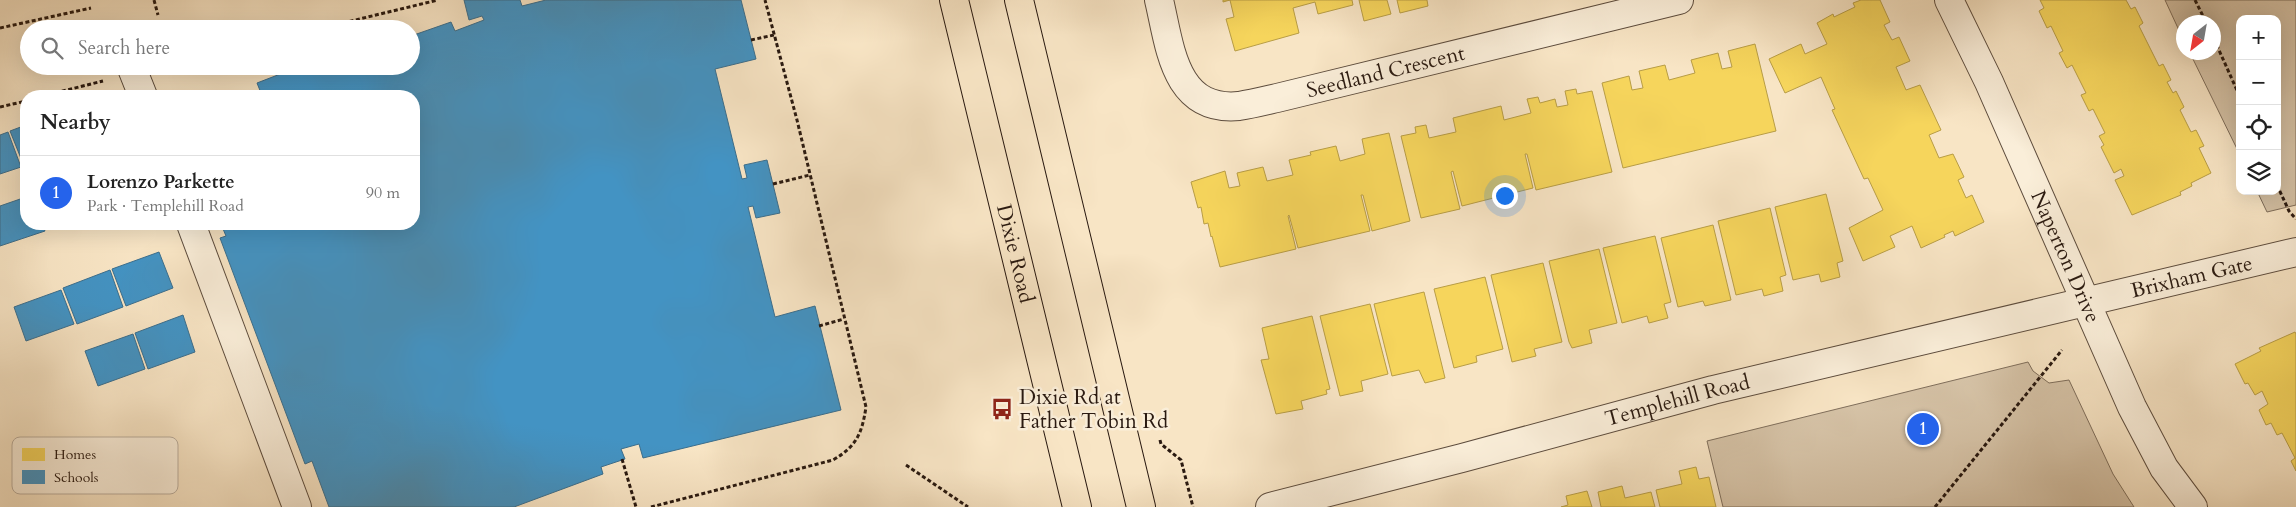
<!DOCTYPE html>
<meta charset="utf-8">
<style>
:root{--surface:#fff;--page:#f2f2f2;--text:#222;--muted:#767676;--line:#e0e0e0;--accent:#2563eb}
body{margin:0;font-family:Cardo,serif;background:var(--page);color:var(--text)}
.controls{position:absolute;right:15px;top:15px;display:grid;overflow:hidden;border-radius:10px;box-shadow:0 5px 20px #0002}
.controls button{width:45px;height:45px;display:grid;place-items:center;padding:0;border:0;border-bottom:1px solid var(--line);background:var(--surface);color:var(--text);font:25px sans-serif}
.compass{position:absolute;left:2176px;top:15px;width:45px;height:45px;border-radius:50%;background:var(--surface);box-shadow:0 5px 20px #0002;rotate:211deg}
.you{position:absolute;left:1504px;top:195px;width:18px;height:18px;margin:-12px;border:4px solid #fff;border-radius:50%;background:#1a73e8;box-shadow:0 0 0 8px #1a73e833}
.badge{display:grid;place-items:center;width:32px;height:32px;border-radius:50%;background:var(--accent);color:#fff;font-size:16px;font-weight:700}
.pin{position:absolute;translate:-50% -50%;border:2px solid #fff;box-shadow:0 1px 5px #0006}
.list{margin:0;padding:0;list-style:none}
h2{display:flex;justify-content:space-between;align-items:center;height:65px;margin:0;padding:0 20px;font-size:21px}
h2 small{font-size:16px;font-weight:400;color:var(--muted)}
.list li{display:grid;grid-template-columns:32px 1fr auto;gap:15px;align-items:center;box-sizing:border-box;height:75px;padding:0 20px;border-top:1px solid var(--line)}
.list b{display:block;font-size:19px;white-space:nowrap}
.list p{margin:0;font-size:16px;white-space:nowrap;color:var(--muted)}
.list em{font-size:16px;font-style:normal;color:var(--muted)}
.icon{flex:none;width:28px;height:28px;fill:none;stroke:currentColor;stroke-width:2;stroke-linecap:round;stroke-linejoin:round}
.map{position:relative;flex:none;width:2296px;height:507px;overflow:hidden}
.search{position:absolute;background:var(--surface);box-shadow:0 5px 20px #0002;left:20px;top:20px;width:400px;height:55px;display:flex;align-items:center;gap:12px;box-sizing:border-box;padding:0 18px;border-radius:28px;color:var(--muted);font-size:19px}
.panel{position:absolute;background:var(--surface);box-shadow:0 5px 20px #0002;left:20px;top:90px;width:400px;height:140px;border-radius:20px}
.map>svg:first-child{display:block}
.green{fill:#d5c2a6;stroke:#7f6e5b}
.homes{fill:#f6d55c;stroke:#b89d45}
.schools{fill:#4393c3;stroke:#3b6e8d}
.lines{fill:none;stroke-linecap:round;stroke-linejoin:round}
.minor-casing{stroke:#5d4c3d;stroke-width:30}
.major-casing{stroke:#291910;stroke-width:30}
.path{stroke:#291910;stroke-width:3;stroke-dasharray:4 2.5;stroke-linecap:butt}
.minor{stroke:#faeed9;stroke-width:28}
.major{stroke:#f8e5c5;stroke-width:28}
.labels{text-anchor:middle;stroke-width:5;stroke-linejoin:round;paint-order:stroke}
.street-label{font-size:21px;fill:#291910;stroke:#faeed9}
.poi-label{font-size:21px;fill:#291910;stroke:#faeed9;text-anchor:start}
.key{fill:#faeed9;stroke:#bbae9d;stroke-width:1}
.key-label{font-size:14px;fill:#291910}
</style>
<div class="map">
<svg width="2296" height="507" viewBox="0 0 2296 507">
<rect width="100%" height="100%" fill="#f8e5c5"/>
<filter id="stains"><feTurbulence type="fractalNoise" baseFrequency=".004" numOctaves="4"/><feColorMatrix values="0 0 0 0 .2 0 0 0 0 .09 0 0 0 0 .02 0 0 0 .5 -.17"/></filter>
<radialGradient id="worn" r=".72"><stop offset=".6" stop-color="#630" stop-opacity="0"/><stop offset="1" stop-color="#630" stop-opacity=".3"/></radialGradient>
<!-- green -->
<path class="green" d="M2165,0H2296V205L2267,212L2257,191H2277V19H2240V155L2190,53L2214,52V22H2184L2183,39Z
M2028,362L2033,371L2049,383L2069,380L2113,474L2134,507H1723L1707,441Z"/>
<!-- homes -->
<path class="homes" d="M1223,0H1352L1353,5L1318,14L1315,2L1293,8L1299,33L1235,51L1226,19L1234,17L1230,0L1223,2Z
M1359,0H1387L1391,14L1364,21Z
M1397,0H1427L1428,6L1400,13Z
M1861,0H1880L1890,22L1884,25L1892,40L1899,37L1910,61L1896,67L1906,90L1920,85L1941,130L1929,135L1939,158L1953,154L1964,177L1958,180L1966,198L1972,195L1984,222L1955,236L1953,231L1944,235L1945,237L1921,248L1912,226L1890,236L1895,247L1863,261L1849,228L1883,210L1868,178L1864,179L1832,110L1835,109L1821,77L1785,93L1769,59L1801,44L1805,54L1827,44L1817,23L1833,14L1834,17L1855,7L1853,3Z
M2040,0H2126L2131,9L2135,7L2143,23L2139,26L2159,66L2163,64L2171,80L2167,82L2173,93L2176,91L2184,107L2180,110L2191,132L2196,130L2204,146L2199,148L2211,173L2191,183L2192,186L2180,192L2181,195L2132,215L2115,180L2124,176L2121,169L2114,173L2101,147L2104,145L2099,136L2105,133L2093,109L2089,111L2081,95L2086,93L2072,65L2067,68L2059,53L2063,51L2051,26L2047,28L2039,11L2044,8Z
M1755,44L1776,131L1623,168L1602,83L1629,76L1632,90L1643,88L1639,71L1665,65L1669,80L1695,73L1691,60L1718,53L1722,69L1732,67L1728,51Z
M1576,89L1577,94L1592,91L1612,172L1536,190L1527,154H1525L1533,188L1462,206L1453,171L1451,172L1460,209L1421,218L1401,136L1416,133L1415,127L1426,125L1429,138L1456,132L1453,118L1501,106L1504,120L1531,113L1527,99L1538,97L1540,103L1555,99L1557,107L1568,105L1565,91Z
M1389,133L1410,221L1372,231L1363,195H1361L1370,231L1298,248L1289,215L1288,216L1296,249L1220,267L1212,236L1211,237L1208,223L1204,224L1201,207L1198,208L1191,182L1225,171L1229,188L1240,186L1237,173L1263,167L1267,181L1293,175L1289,160L1311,155L1310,152L1336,146L1340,161L1365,154L1362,139Z
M1826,194L1843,261L1837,263L1840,277L1821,282L1819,274L1793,280L1775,207Z
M1770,208L1786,275L1780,277L1783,291L1764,296L1762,289L1736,295L1718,221Z
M1713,225L1731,300L1705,306L1703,301L1678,307L1661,238Z
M1655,236L1671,302L1664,304L1668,318L1649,323L1647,316L1622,323L1603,248Z
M1599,249L1617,323L1589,330L1592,343L1572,348L1569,342L1549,261Z
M1543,263L1562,342L1534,349L1536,356L1512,362L1491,275Z
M1485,277L1503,349L1476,356L1477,362L1454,368L1434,289Z
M1424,292L1445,378L1425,383L1419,370L1392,376L1374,304Z
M1370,304L1388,374L1361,381L1363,391L1340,396L1320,316Z
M1312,316L1330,389L1326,390L1327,394L1301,401L1303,409L1276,414L1261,360L1269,359L1262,328Z
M2295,332L2296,334V471L2291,461L2295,458L2282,433L2277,435L2271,423L2266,425L2259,410L2268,404L2262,391L2255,395L2248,383L2245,384L2235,364L2261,351L2259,348Z
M1696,467L1699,479L1709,477L1716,507H1660L1656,490L1682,484L1679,471Z
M1622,486L1625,498L1651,492L1655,507H1601L1598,492Z
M1587,491L1592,507H1561L1568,505L1566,496Z"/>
<!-- schools -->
<path class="schools" d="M464,0H520L522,6L546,0H741L756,59L715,69L742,179L747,178L744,165L767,160L780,213L756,218L753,206L748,207L775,317L815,306L841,410L643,458L639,444L621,449L625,459L601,467L603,474L514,507H329L312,461L305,464L220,238L226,236L221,224H414V96H252L261,93L257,83L301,66H411V36L451,22L455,31L484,20L482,16L469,20Z
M26,125V165L24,166L10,131Z
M8,132L21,167L0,174V135Z
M26,197V224H42L45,231L0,246V206Z
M159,252L173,288L126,306L112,269Z
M110,270L123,307L77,324L63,288Z
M61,290L74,324L26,341L14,307Z
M183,315L195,352L148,369L135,333Z
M133,334L145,369L98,386L85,351Z"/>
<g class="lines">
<!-- minor casing -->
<g class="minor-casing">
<g id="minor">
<path id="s1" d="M1159,0C1170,46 1174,112 1239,106C1252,104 1264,101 1277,98L1679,0"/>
<path id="s2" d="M1949,0L1989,82L2132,407L2164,468L2193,507"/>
<path d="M131,66L143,96"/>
<path d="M191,224L297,507"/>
<path id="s3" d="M1270,507L1462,458L1713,390L2296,252"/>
</g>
</g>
<!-- major casing -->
<g class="major-casing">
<g id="major">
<path id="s4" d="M954,0L1077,507"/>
<path d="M1019,0L1141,507"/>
</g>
</g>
<!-- path -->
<path class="path" d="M154,0L158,15
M2195,0L2206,22
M0,28L91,8
M318,29L438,0
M2214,39L2240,97
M751,40L774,35
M43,96L103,81
M0,107L26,101
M773,184L810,175
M2277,185L2289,211L2296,219
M819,326L844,319
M1160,440L1161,444L1181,460L1193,507
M622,459L636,507
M906,465L968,507
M651,507L833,460C857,446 862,433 866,407L797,120L765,0
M1935,507L2062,350"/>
<!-- minor -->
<use href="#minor" class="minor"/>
<!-- major -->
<use href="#major" class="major"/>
</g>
<!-- icons -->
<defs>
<g id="bus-bare" transform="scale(1.725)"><path d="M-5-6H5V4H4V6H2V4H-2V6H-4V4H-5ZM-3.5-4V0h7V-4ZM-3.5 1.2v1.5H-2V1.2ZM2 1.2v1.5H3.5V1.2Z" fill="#8f2418" stroke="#faeed9" stroke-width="2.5" paint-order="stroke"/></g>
</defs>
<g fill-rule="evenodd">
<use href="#bus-bare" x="1002" y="409"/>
</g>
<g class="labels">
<!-- street labels -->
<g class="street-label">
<text dy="7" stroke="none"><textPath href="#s1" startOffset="300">Seedland Crescent</textPath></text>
<text dy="7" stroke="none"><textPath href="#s4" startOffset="261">Dixie Road</textPath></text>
<text dy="7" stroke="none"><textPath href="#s2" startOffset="282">Naperton Drive</textPath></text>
<text dy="7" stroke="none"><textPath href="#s3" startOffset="950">Brixham Gate</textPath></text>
<text dy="7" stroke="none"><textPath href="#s3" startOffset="421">Templehill Road</textPath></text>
</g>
<!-- poi labels -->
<g class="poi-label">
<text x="1019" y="404">Dixie Rd at<tspan x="1019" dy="24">Father Tobin Rd</tspan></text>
</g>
</g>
<!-- legend -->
<rect x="12" y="437" width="166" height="57" rx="8" class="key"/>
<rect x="22" y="448" width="23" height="13" fill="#f6d55c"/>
<rect x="22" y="470" width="23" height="14" fill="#4393c3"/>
<g class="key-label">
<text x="54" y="459">Homes</text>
<text x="54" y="482">Schools</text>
</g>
<rect width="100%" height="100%" filter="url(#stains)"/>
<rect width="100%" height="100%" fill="url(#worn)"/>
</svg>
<div class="controls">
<button>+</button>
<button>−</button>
<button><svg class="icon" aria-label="locate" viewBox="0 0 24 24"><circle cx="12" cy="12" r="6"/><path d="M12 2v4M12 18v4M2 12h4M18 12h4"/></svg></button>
<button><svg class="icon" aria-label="layers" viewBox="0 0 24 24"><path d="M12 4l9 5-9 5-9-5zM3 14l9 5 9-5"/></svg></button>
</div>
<svg class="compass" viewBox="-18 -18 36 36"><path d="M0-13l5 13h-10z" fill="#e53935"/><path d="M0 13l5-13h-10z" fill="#767676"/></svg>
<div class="you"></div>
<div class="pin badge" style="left:1923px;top:429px">1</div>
<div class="search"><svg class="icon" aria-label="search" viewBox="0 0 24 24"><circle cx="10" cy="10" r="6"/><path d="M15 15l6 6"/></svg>Search here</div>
<section class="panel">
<h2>Nearby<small></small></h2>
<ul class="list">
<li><span class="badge">1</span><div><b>Lorenzo Parkette</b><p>Park · Templehill Road</p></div><em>90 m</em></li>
</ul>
</section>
</div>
